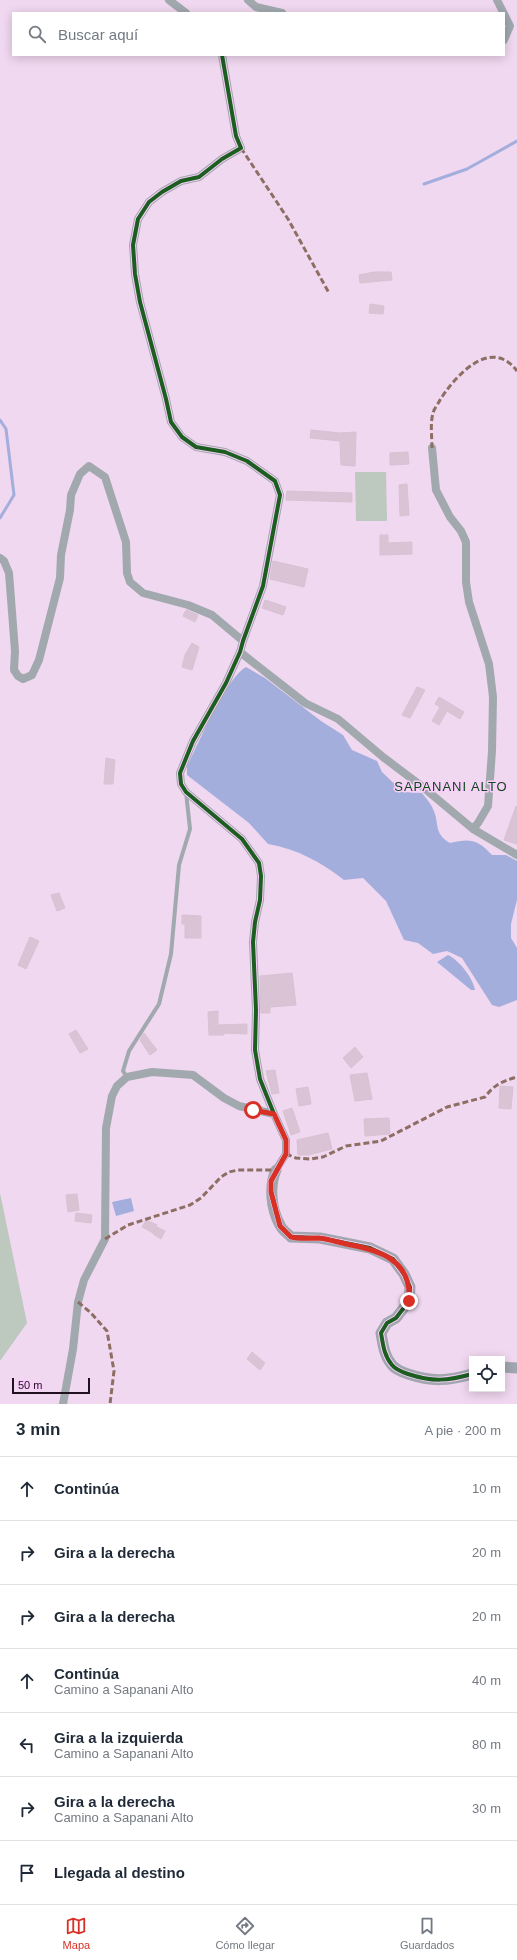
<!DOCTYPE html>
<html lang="es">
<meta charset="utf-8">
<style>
:root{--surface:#fff;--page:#f2f2f3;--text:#1f2937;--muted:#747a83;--line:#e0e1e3;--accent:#d93025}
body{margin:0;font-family:Helvetica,sans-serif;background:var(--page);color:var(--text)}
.controls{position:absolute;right:12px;bottom:12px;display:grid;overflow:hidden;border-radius:0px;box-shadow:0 2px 10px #0003}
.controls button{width:36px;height:36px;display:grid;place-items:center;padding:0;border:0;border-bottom:1px solid var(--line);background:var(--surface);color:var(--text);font:20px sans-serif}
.scale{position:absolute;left:12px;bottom:10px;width:78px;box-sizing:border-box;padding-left:4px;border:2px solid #201120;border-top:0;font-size:11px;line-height:14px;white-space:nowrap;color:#201120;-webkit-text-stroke:3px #facefa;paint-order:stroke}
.stop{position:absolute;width:12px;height:12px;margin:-9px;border:3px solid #d93025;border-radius:50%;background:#fff}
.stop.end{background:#d93025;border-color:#fff;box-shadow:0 1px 4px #0008}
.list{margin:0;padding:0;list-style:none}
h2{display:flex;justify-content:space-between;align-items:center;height:52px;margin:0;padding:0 16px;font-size:17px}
h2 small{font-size:13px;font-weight:400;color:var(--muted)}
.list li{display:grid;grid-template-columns:26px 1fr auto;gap:12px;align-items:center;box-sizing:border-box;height:64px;padding:0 16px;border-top:1px solid var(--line)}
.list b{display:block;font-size:15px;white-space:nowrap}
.list p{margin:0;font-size:13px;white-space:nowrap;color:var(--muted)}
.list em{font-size:13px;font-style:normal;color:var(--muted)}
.icon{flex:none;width:22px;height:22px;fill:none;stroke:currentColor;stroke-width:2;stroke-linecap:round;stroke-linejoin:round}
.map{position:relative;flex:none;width:517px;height:1404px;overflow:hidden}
.search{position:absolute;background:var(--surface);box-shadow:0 2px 10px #0003;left:12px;right:12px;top:12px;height:44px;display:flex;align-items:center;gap:10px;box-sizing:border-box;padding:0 14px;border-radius:0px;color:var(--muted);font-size:15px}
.sheet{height:500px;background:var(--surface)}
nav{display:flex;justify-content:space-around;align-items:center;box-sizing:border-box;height:56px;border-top:1px solid var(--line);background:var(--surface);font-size:11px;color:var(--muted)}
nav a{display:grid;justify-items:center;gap:2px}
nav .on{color:var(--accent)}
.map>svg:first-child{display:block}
.green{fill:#bdc8be}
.water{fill:#a4aedd}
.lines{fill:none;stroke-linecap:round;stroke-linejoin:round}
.stream{stroke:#a4aedd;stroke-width:3}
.building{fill:#dac3d4;stroke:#d7c1d2}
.lane{stroke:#a1a8ae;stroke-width:4}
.street{stroke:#a1a8ae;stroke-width:8}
.secondary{stroke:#a2a6af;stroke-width:11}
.quiet{stroke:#8d6e63;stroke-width:3;stroke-dasharray:6 3;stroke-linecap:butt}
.cycleway-casing{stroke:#facefa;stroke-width:6}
.cycleway{stroke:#1b5e20;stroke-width:4}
.route{stroke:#d93025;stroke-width:5}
.labels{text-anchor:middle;stroke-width:3;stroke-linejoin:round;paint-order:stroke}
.quarter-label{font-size:13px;letter-spacing:1px;fill:#0b4917;stroke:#facefa}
</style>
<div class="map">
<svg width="517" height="1404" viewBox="0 0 517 1404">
<rect width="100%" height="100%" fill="#f0d8f0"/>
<!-- green -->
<path class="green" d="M355,472H386L387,521H356Z
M0,1193L27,1323L0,1361Z"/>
<!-- water -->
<path class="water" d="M246,667L265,678L321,721L343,735L352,750L377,761L382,772L403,792L422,793C426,798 431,804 433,809C440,824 433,833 450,843C470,838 478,840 492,855H506L517,861V900L511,924V938L517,948V1000L499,1007L492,1005L462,958L447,951L433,954L418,943L404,940L386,901L363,878L344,880C321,862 297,849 268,844L249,823L187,775V766C199,743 226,678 246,667Z
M448,955C459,960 473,978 475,990H471L437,962Z
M131,1198L134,1211L116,1216L112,1202Z"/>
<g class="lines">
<!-- stream -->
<path class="stream" d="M424,184L467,169L517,141
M0,420L6,429L14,495L0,518"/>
</g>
<!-- building -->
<path class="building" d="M374,272H391L392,280L360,283L359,275Z
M370,304L384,306L383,314L369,313Z
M311,430L340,433L356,432L355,466L341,465L340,441L310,438Z
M408,452L409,464L390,465V453Z
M407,484L409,515L400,516L399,485Z
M287,491L352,493V502L286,500Z
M380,535H388V543L412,542V554L380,555Z
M273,561L308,569L304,587L270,579Z
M265,600L286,607L283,615L262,608Z
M186,610L198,615L195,622L183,616Z
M192,643L199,647L192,670L182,667L185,655Z
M417,687L425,690L410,718L402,715Z
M439,697L464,712L460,719L447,711L439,725L432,721L440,707L435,704Z
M106,758L115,760L113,784H104Z
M516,806L517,807V844L504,840Z
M59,893L65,908L57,911L51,895Z
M182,915L201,916V938H185V924H182Z
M30,937L39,941L26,969L18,965Z
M292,973L296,1005L270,1007V1013H261L260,976Z
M218,1011V1025L247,1024V1034L224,1033V1035H209L208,1012Z
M76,1030L88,1049L80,1053L69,1034Z
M144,1033L157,1050L150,1055L140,1040Z
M355,1047L363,1057L351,1068L343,1058Z
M275,1070L279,1093L272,1094L266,1071Z
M367,1073L372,1099L355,1101L350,1075Z
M500,1086L513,1087L511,1109L499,1108Z
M308,1087L311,1104L299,1106L296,1089Z
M292,1108L300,1132L291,1135L283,1111Z
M389,1118L390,1134L365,1136L364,1119Z
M328,1133L332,1149L308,1155H298L297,1140Z
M77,1194L79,1210L68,1212L66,1195Z
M76,1213L92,1215L91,1223L75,1221Z
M146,1220L157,1225L153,1233L142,1227Z
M157,1227L165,1231L161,1239L153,1234Z
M252,1352L265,1363L260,1370L247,1359Z"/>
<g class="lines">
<!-- lane -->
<path class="lane" d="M127,1077L123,1071L129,1051L159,1004L171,954L179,865L190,829L186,792"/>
<!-- street -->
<path class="street" d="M169,0L186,13
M248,0L256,7L282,13
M497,0L510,26L504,40
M222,55L236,136L241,148L222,159L199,177L181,181L162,192L149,202L138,219L133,245L135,274L140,302L166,399L171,422L182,437L196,447L225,452L247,461L275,481L280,495L263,586L243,641L240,652L226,683L193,741L180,773L181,784L186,792L242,839L259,863L261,876L260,900L255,922L253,942L256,1010L255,1050L260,1079L274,1114L286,1140V1154L276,1170
M432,448L436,490L450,517L461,531L466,542V582L469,602L489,664L493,697L492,751L488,806L478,823L473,829
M0,558L4,561L9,573L15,651L14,670L18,676L23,679L32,675L39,660L60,578L61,555L70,510L71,495L80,474L89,466L105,477L126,542L127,573L130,582L143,593L188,605L212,615L243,641
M240,652L305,703L338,719L383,757L424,788L473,829L517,855
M63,1404L73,1349L78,1302L84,1280L105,1239L106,1128L112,1096L117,1086L127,1077L152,1072L193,1075L224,1098L239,1106L274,1114"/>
<!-- secondary -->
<path class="secondary" d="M276,1170C269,1186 271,1209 280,1225C282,1230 287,1233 291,1237L320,1238L370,1248L393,1259L404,1274L410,1287L409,1301L396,1318L387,1323L381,1333C383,1344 384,1356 392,1365C396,1370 402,1372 408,1374C432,1382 448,1381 472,1374
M502,1367L517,1368"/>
<!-- quiet -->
<path class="quiet" d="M241,148L288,219L329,293
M432,448C432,437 430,424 433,413C434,409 438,404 440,400C455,376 491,336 517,371
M286,1154L296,1158L310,1159L323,1157L346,1146L381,1141L447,1107L485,1097C494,1085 502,1081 517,1077
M105,1239L128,1225L190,1205L201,1198L221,1177L229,1172L238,1170H276
M78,1302L91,1313L107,1331L114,1371L110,1404"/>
<!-- cycleway casing -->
<g class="cycleway-casing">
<path id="cycleway" d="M222,55L236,136L241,148L222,159L199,177L181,181L162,192L149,202L138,219L133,245L135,274L140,302L166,399L171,422L182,437L196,447L225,452L247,461L275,481L280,495L263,586L243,641L240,652L226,683L193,741L180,773L181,784L186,792L242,839L259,863L261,876L260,900L255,922L253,942L256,1010L255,1050L260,1079L274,1114L286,1140V1154L271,1181V1192L280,1226L291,1237L320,1238L370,1248L393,1259L404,1274L410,1287L409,1301L396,1318L387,1323L381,1333C383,1344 384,1356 392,1365C396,1370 402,1372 408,1374C432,1382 448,1381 472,1374"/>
</g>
<!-- cycleway -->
<use href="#cycleway" class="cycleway"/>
</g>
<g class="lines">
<!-- route -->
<path class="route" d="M253,1110L274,1114L286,1140V1154L271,1181V1192L280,1226L291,1237C300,1239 309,1238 319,1238C328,1239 337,1242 346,1244C380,1250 412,1260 409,1301"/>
</g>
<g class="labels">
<!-- quarter labels -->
<g class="quarter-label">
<text x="451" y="791">SAPANANI ALTO</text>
</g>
</g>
</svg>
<div class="controls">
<button><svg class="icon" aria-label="locate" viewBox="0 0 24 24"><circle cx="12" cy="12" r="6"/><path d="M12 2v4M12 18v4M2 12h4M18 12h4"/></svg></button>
</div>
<div class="scale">50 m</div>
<div class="stop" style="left:253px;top:1110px"></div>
<div class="stop end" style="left:409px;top:1301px"></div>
<div class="search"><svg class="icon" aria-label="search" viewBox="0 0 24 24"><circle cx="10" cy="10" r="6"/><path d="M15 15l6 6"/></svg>Buscar aquí</div>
</div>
<section class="sheet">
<h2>3 min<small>A pie · 200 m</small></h2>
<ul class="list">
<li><svg class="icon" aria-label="ahead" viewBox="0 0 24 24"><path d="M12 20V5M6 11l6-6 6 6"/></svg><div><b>Continúa</b></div><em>10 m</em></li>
<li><svg class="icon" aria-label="right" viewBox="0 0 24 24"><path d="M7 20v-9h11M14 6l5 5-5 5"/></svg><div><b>Gira a la derecha</b></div><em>20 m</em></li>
<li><svg class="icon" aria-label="right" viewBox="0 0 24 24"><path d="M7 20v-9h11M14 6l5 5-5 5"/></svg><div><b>Gira a la derecha</b></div><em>20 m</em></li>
<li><svg class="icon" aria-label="ahead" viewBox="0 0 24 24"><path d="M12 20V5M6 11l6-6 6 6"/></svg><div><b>Continúa</b><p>Camino a Sapanani Alto</p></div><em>40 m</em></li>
<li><svg class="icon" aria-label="left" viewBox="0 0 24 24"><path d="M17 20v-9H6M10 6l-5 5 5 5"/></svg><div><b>Gira a la izquierda</b><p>Camino a Sapanani Alto</p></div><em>80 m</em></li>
<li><svg class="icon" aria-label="right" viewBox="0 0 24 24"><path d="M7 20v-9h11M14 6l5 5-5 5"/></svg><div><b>Gira a la derecha</b><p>Camino a Sapanani Alto</p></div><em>30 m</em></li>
<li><svg class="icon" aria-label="arrive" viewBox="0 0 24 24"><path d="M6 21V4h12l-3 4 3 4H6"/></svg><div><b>Llegada al destino</b></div></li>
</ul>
</section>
<nav>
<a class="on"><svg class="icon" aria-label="map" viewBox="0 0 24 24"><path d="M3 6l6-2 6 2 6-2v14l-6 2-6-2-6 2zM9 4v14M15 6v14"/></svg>Mapa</a>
<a><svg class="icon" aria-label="directions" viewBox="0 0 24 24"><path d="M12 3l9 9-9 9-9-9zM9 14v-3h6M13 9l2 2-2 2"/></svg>Cómo llegar</a>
<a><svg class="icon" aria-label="saved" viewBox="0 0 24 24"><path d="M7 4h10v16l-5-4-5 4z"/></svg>Guardados</a>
</nav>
